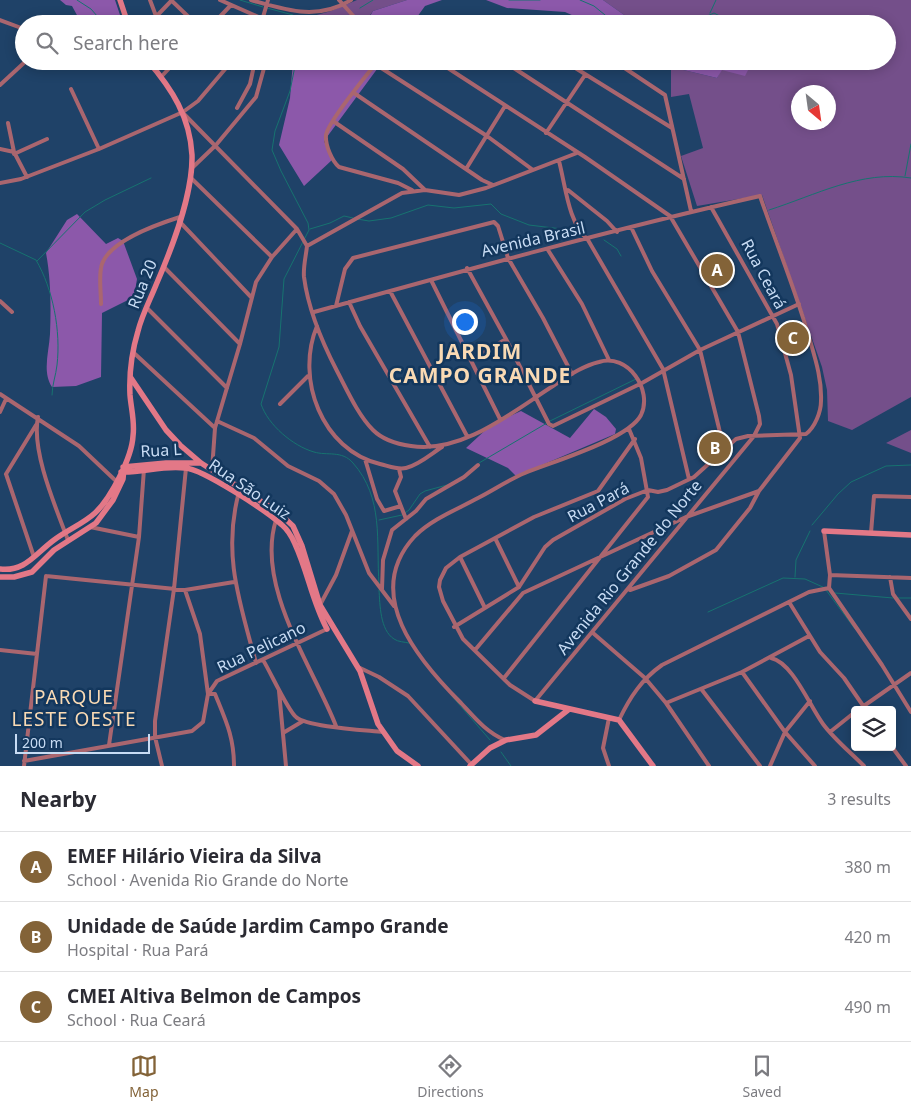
<!DOCTYPE html>
<meta charset="utf-8">
<style>
:root{--surface:#fff;--page:#f2f2f3;--text:#2b2b33;--muted:#7c7c81;--line:#e1e1e2;--accent:#836338}
body{margin:0;font-family:"Noto Sans",sans-serif;background:var(--page);color:var(--text)}
.controls{position:absolute;right:15px;bottom:15px;display:grid;overflow:hidden;border-radius:5px;box-shadow:0 2px 12px #0003}
.controls button{width:45px;height:45px;display:grid;place-items:center;padding:0;border:0;border-bottom:1px solid var(--line);background:var(--surface);color:var(--text);font:25px sans-serif}
.compass{position:absolute;left:791px;top:85px;width:45px;height:45px;border-radius:50%;background:var(--surface);box-shadow:0 2px 12px #0003;rotate:151deg}
.scale{position:absolute;left:15px;bottom:12px;width:135px;box-sizing:border-box;padding-left:5px;border:2px solid #c8dcf4;border-top:0;font-size:14px;line-height:18px;white-space:nowrap;color:#c8dcf4;-webkit-text-stroke:4px #13375d;paint-order:stroke}
.you{position:absolute;left:464px;top:321px;width:18px;height:18px;margin:-12px;border:4px solid #fff;border-radius:50%;background:#1a73e8;box-shadow:0 0 0 8px #1a73e833}
.badge{display:grid;place-items:center;width:32px;height:32px;border-radius:50%;background:var(--accent);color:#fff;font-size:16px;font-weight:700}
.pin{position:absolute;translate:-50% -50%;border:2px solid #fff;box-shadow:0 1px 5px #0006}
.list{margin:0;padding:0;list-style:none}
h2{display:flex;justify-content:space-between;align-items:center;height:65px;margin:0;padding:0 20px;font-size:21px}
h2 small{font-size:16px;font-weight:400;color:var(--muted)}
.list li{display:grid;grid-template-columns:32px 1fr auto;gap:15px;align-items:center;box-sizing:border-box;height:70px;padding:0 20px;border-top:1px solid var(--line)}
.list b{display:block;font-size:19px;white-space:nowrap}
.list p{margin:0;font-size:16px;white-space:nowrap;color:var(--muted)}
.list em{font-size:16px;font-style:normal;color:var(--muted)}
.icon{flex:none;width:28px;height:28px;fill:none;stroke:currentColor;stroke-width:2;stroke-linecap:round;stroke-linejoin:round}
.map{position:relative;flex:none;width:911px;height:766px;overflow:hidden}
.search{position:absolute;background:var(--surface);box-shadow:0 2px 12px #0003;left:15px;right:15px;top:15px;height:55px;display:flex;align-items:center;gap:12px;box-sizing:border-box;padding:0 18px;border-radius:28px;color:var(--muted);font-size:19px}
.sheet{height:275px;background:var(--surface)}
nav{display:flex;justify-content:space-around;align-items:center;box-sizing:border-box;height:70px;border-top:1px solid var(--line);background:var(--surface);font-size:14px;color:var(--muted)}
nav a{display:grid;justify-items:center;gap:2px}
nav .on{color:var(--accent)}
.map>svg:first-child{display:block}
.green{fill:#744f8a;fill-rule:evenodd}
.forest{fill:#8c58aa}
.lines{fill:none;stroke-linecap:round;stroke-linejoin:round}
.stream{stroke:#177370;stroke-width:1}
.street{stroke:#aa666f;stroke-width:4}
.secondary{stroke:#e37887;stroke-width:5.5}
.labels{text-anchor:middle;stroke-width:5;stroke-linejoin:round;paint-order:stroke}
.street-label{font-size:16px;fill:#c8dcf4;stroke:#13375d}
.quarter-label{font-size:19px;letter-spacing:1px;fill:#f9dab4;stroke:#13375d}
.district-label{font-size:21px;font-weight:bold;letter-spacing:1px;fill:#f9dab4;stroke:#13375d}
</style>
<div class="map">
<svg width="911" height="766" viewBox="0 0 911 766">
<rect width="100%" height="100%" fill="#1f4268"/>
<!-- green -->
<path class="green" d="M357,0H407L373,11C362,30 332,24 312,24L313,16L331,11Z
M603,0H911V397L852,430L828,421L827,390L822,367L762,195L697,206L681,156L703,148L689,94L671,97V67L717,78L721,70L749,68L743,61H887V24H694L689,22L637,24ZM798,92H828V122H798Z
M911,430V453L886,443Z"/>
<!-- forest -->
<path class="forest" d="M60,0H115L123,24H78V17L72,6L66,5Z
M407,0H442L425,6L412,24H356L369,18L373,11Z
M486,0H603L637,24H592L565,12L507,8Z
M293,61H383L324,141L332,160L304,186L279,145L290,98Z
M673,61H743L749,68L745,76L722,70L717,78L671,67Z
M77,214L106,244L118,238L123,241L137,279L134,297L102,313L101,377L76,386L52,387C42,372 49,352 50,334C51,309 51,279 46,253L67,220Z
M594,409L606,417L616,429L615,434L516,476L508,468L466,448L491,425L521,411L570,438Z"/>
<g class="lines">
<!-- stream -->
<path class="stream" d="M77,0L91,9L104,24
M240,0L263,7
M509,0H540
M580,0L594,6L616,24
M267,8L293,15L304,24
M360,8L373,0
M710,13L716,0
M337,24L341,21
M689,24L714,13L735,24
M296,61L290,91L275,131L272,150L281,171L308,223L309,230L284,279L279,347L261,404C268,425 293,446 314,452C327,456 342,450 353,463C384,498 376,541 379,584
M905,176L911,144
M769,210C816,195 861,170 911,178
M357,219L369,221L391,218L428,205L454,208L491,204L501,214L529,225L570,230
M310,229L330,223L344,216L353,218
M604,240L617,249L621,256
M0,243L36,260C53,289 61,331 57,365C56,375 52,385 52,395
M37,261L85,212L105,200L151,178
M550,421L636,379
M479,463L547,423
M379,520L402,515L409,510L420,494L425,491L447,485
M812,525L838,494L851,482L886,466L911,465
M795,577L796,560L810,531
M379,590C380,605 380,630 394,639C398,642 405,642 409,643
M826,590L855,629
M835,593L893,598
M897,598H911
M708,612L783,578L805,579L825,588
M451,695L490,740
M501,752L511,766"/>
<!-- street -->
<path class="street" d="M150,0L156,16L161,24
M171,0L196,24
M220,0L263,19L267,24
M251,0C286,10 317,21 351,0
M339,0L356,19L366,24
M0,20L24,29
M149,24L172,0
M213,24L231,5
M261,24L268,0
M378,61C368,73 328,122 326,135C325,145 332,161 339,167L398,183L412,190
M437,61L585,157L670,216L738,332L759,416L760,424L754,436L535,701L510,685L463,639L443,601L439,587L440,580L446,568L460,557L534,517L598,491L635,439
M503,61L684,179
M564,61L672,128
M614,61L665,95L691,211
M375,64L487,136L533,170
M161,77L176,61
M0,85L26,61
M71,89L99,149
M354,93L482,180L493,185
M237,108L250,84L255,61
M184,114L297,229L307,246
M333,121L403,169L425,190
M8,123L14,152L27,177
M546,133L585,75
M0,149L14,152
M14,154L47,139
M559,161C566,188 568,222 588,240L663,369L689,479
M192,168L216,145L256,97L266,61
M466,169L505,106
M191,178L272,257
M0,183L21,179L99,149L183,112L198,101L232,61
M568,190L607,221L617,232
M179,221L251,297
M631,227L652,271L700,350L724,449
M307,246C306,256 303,267 304,277C308,308 323,344 337,371C347,390 358,415 373,430C383,440 396,444 411,446C462,454 512,412 553,386C567,377 582,366 599,362C628,353 653,390 641,415C628,440 551,462 525,473C508,480 494,490 478,498C458,509 432,519 415,536C361,594 419,661 461,703C474,717 487,733 505,740
M307,246L402,193L425,190L459,195L486,188L577,153
M548,250L582,304L609,360
M164,267L240,344
M467,268L506,339L549,424L553,426L642,383L700,350L799,304
M431,280L500,419
M390,291L467,436
M0,301L12,312
M349,302L360,326L430,447
M101,304C101,292 99,279 101,268C105,242 158,224 180,217
M336,306L345,269L353,258L494,222L498,226L508,258L543,318L572,374
M147,308L227,388
M314,312C462,271 610,230 760,196C776,243 795,289 809,337C815,358 822,379 821,401C821,412 815,427 806,434L748,436L736,439L694,477L667,490L658,492L648,490L625,499L553,540L545,547L519,587L454,627
M317,326C295,379 322,450 380,464C389,466 397,470 406,468C419,465 431,454 442,447
M134,353L215,428
M472,360L506,339
M0,394L79,446L116,481
M280,404L308,376
M0,412L6,399
M38,417C31,451 56,508 68,540
M217,421L254,438L288,466L319,481L334,494L346,515L369,573L394,606
M365,459L377,499L384,511L401,506
M399,469L401,477L395,491L406,519
M212,470L215,428L240,344L256,282L272,257L297,229
M6,474L34,557
M6,474L36,425
M239,492C222,554 240,603 256,663
M276,520C255,586 313,667 336,726
M90,527L139,537
M824,531L830,575L829,588L882,665L911,712
M871,533L874,496L911,497
M495,538L519,587
M460,557L484,606
M830,575L911,578
M46,576L185,590L234,582
M890,577L893,594L911,619
M382,589L383,560L392,530L416,511L426,499L464,477L478,465
M185,590L200,634L208,694
M630,590L669,576L716,550L750,508L759,491L800,438L791,375L777,324L711,207
M789,602L820,652L844,678L866,710
M320,605L336,575L352,531
M593,633L645,678L666,703L709,766
M0,650L37,654
M475,650L523,593L686,517L759,491
M771,658C793,663 809,705 823,724C834,739 850,752 864,766
M263,660C270,671 288,711 296,717C307,727 365,730 383,732
M358,667L379,677L408,696L471,764
M742,672L785,732L815,766
M504,678L648,497L641,458L629,429
M702,690L760,766
M279,691L286,766
M208,694H215C226,721 234,737 234,766
M666,703L742,672L809,636
M858,710L911,673
M609,718L603,748L609,766
M619,720C630,697 642,679 662,665L809,592L829,588
M830,732L855,712
M283,733L303,721
M109,745L139,537L144,469
M892,747L906,766
M24,761L192,731L203,722L208,694L217,681L327,629
M24,766L46,576
M162,766L155,737V721L174,589L186,468
M770,766L785,732L810,701"/>
<!-- secondary -->
<path class="secondary" d="M120,0L128,24
M131,378L166,430L180,445L201,463L278,512L293,526L302,546L320,605L360,671L378,724L397,751L418,766
M123,467L166,463H201
M121,472C142,473 163,465 185,468C203,469 268,512 282,525C288,530 292,537 295,544C308,572 312,601 327,629
M824,531L911,535
M0,569C25,572 35,554 54,540C67,530 83,524 95,513C111,498 132,457 133,436C135,422 131,408 130,395C129,374 132,351 138,331C142,315 150,300 156,285C172,248 193,195 192,155C190,117 172,89 148,61
M0,577H14L32,572L54,550L96,523L113,500L123,479L124,469
M535,701L619,720L653,766
M470,766L490,748L506,740L536,735L568,710"/>
</g>
<g class="labels">
<!-- street labels -->
<g class="street-label">
<text transform="translate(533 239) rotate(-13)" y="6">Avenida Brasil</text>
<text transform="translate(764 274) rotate(62)" y="6">Rua Ceará</text>
<text transform="translate(142 284) rotate(-68)" y="6">Rua 20</text>
<text transform="translate(161 450) rotate(-3)" y="6">Rua L</text>
<text transform="translate(250 489) rotate(34)" y="6">Rua São Luiz</text>
<text transform="translate(598 502) rotate(-28)" y="6">Rua Pará</text>
<text transform="translate(629 567) rotate(-51)" y="6">Avenida Rio Grande do Norte</text>
<text transform="translate(261 647) rotate(-26)" y="6">Rua Pelicano</text>
</g>
<!-- quarter labels -->
<g class="quarter-label">
<text x="74" y="704">PARQUE<tspan x="74" dy="22">LESTE OESTE</tspan></text>
</g>
<!-- district labels -->
<g class="district-label">
<text x="480" y="359">JARDIM<tspan x="480" dy="24">CAMPO GRANDE</tspan></text>
</g>
</g>
</svg>
<div class="controls">
<button><svg class="icon" aria-label="layers" viewBox="0 0 24 24"><path d="M12 4l9 5-9 5-9-5zM3 14l9 5 9-5"/></svg></button>
</div>
<svg class="compass" viewBox="-18 -18 36 36"><path d="M0-13l5 13h-10z" fill="#e53935"/><path d="M0 13l5-13h-10z" fill="#7c7c81"/></svg>
<div class="scale">200 m</div>
<div class="you"></div>
<div class="pin badge" style="left:717px;top:270px">A</div>
<div class="pin badge" style="left:715px;top:448px">B</div>
<div class="pin badge" style="left:793px;top:338px">C</div>
<div class="search"><svg class="icon" aria-label="search" viewBox="0 0 24 24"><circle cx="10" cy="10" r="6"/><path d="M15 15l6 6"/></svg>Search here</div>
</div>
<section class="sheet">
<h2>Nearby<small>3 results</small></h2>
<ul class="list">
<li><span class="badge">A</span><div><b>EMEF Hilário Vieira da Silva</b><p>School · Avenida Rio Grande do Norte</p></div><em>380 m</em></li>
<li><span class="badge">B</span><div><b>Unidade de Saúde Jardim Campo Grande</b><p>Hospital · Rua Pará</p></div><em>420 m</em></li>
<li><span class="badge">C</span><div><b>CMEI Altiva Belmon de Campos</b><p>School · Rua Ceará</p></div><em>490 m</em></li>
</ul>
</section>
<nav>
<a class="on"><svg class="icon" aria-label="map" viewBox="0 0 24 24"><path d="M3 6l6-2 6 2 6-2v14l-6 2-6-2-6 2zM9 4v14M15 6v14"/></svg>Map</a>
<a><svg class="icon" aria-label="directions" viewBox="0 0 24 24"><path d="M12 3l9 9-9 9-9-9zM9 14v-3h6M13 9l2 2-2 2"/></svg>Directions</a>
<a><svg class="icon" aria-label="saved" viewBox="0 0 24 24"><path d="M7 4h10v16l-5-4-5 4z"/></svg>Saved</a>
</nav>
